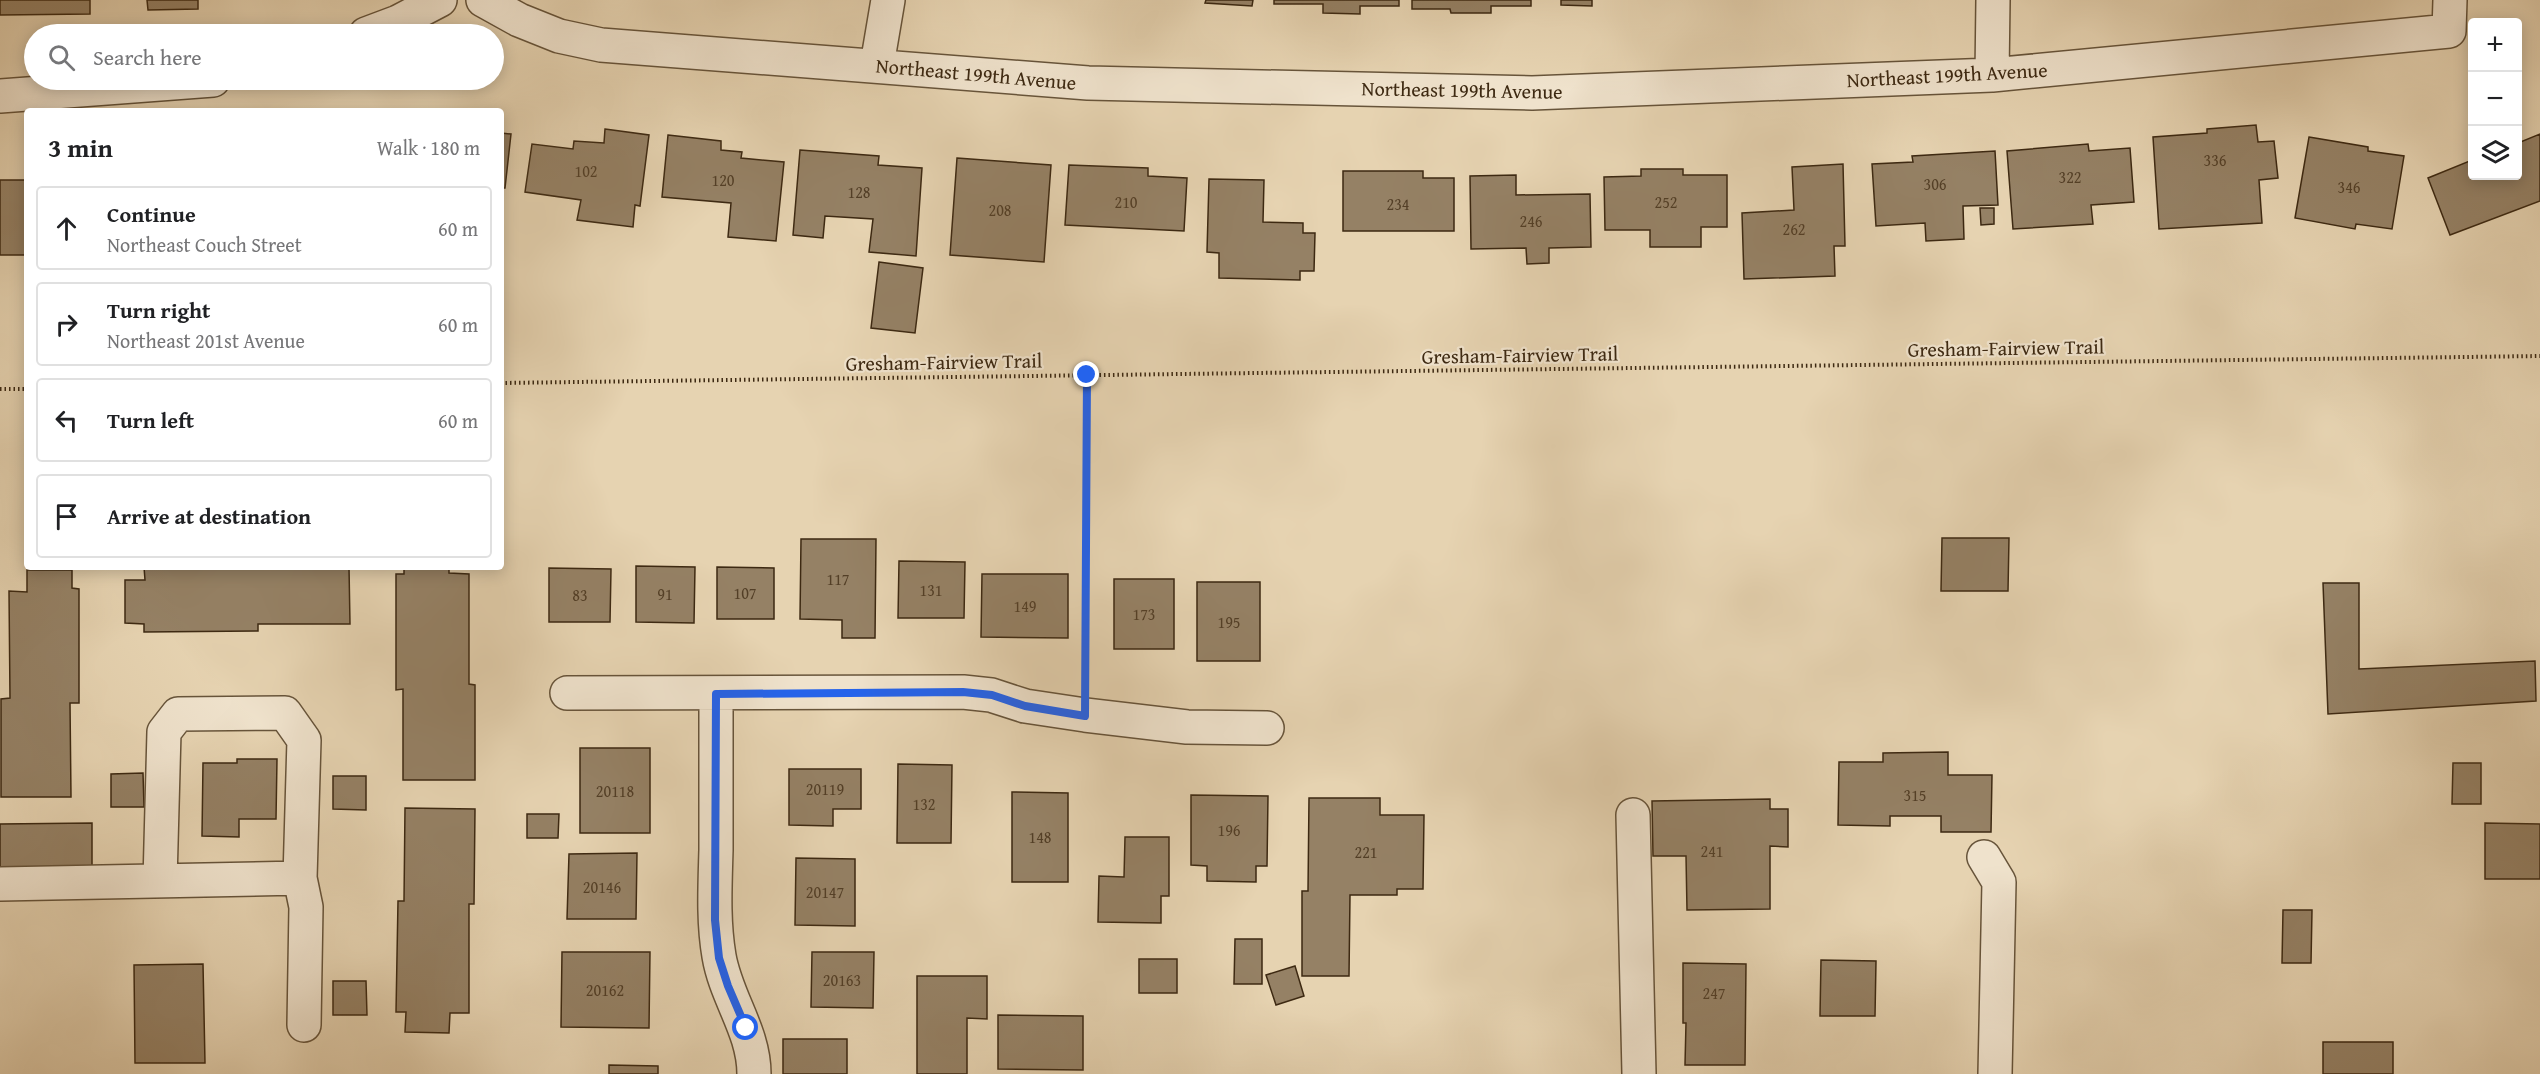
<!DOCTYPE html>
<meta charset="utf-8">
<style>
:root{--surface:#fff;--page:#f2f2f2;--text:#202124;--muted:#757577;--line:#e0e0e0}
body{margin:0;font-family:"Gentium Book Plus",serif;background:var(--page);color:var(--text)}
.controls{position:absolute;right:18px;top:18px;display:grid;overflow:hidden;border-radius:6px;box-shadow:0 3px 15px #0003}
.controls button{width:54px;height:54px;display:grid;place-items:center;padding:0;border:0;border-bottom:2px solid var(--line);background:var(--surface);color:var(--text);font:30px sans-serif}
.stop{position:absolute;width:18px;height:18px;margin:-14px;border:4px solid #2563eb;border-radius:50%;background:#fff}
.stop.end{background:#2563eb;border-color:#fff;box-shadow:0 2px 6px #0008}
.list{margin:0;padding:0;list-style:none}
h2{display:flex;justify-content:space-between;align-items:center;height:78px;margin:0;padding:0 24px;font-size:26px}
h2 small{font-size:20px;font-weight:400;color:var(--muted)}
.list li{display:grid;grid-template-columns:39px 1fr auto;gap:18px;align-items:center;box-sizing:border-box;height:84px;margin:0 12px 12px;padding:0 12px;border:2px solid var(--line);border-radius:6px}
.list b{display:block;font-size:22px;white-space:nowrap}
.list p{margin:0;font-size:20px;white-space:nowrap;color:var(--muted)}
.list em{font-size:20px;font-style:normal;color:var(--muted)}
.icon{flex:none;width:33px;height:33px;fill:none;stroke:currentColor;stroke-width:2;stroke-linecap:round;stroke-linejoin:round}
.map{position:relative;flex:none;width:2540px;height:1074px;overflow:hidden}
.search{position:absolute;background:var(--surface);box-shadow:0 3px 15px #0003;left:24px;top:24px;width:480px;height:66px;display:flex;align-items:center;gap:15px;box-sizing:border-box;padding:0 21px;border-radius:33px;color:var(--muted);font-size:22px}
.panel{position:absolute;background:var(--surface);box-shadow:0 3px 15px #0003;left:24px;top:108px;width:480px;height:462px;border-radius:6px}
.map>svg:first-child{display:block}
.building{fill:#958165;stroke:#3d2912;stroke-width:1.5}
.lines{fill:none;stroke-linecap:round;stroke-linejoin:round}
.minor-casing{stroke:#67543a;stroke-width:36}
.path{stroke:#3d2912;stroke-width:4;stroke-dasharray:1.5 3;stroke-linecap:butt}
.minor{stroke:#efe2cc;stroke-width:33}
.route{stroke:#2563eb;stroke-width:8}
.labels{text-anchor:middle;stroke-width:4.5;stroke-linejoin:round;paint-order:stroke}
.number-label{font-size:16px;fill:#533f27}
.street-label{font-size:20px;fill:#3d2912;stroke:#efe2cc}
</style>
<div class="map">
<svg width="2540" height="1074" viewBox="0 0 2540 1074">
<rect width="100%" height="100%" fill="#e6d3b1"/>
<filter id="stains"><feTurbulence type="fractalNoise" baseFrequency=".00333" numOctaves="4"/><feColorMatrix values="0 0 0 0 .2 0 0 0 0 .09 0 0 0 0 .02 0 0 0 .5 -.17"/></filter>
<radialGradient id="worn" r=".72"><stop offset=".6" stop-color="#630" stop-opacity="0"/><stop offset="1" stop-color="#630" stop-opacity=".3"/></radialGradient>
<!-- building -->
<path class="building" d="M0,0H90V14L0,15Z
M147,0H198V9L148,10Z
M1206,0H1253L1252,6L1205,3Z
M1274,0H1399V6H1360V14L1323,13V4H1274Z
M1412,0H1531V6H1491V13H1451L1450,9H1412Z
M1561,0H1592V6L1561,5Z
M2256,125L2258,142L2274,141L2278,178L2259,180L2262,223L2159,229L2153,137L2207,133V129Z
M605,129L649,135L640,206L635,205L633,227L577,220L581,200L525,192L532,144L573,149L574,141L604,143Z
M501,133L511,134L505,188H501Z
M2540,134V201L2450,235L2428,178L2472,160V176H2518V143Z
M668,135L721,141V150L742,152L741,158L784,162L776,241L728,237L731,203L662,197Z
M2309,137L2368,147V151L2404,156L2392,229L2356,224L2355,229L2295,218Z
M2088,144L2089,151L2130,148L2134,202L2091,205L2093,224L2013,229L2007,151Z
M800,150L879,156L878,165L922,168L916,256L869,252L873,219L825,216L823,238L793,235Z
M1995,151L1998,205L1963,206L1964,239L1926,241L1925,223L1876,226L1872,164L1913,162L1912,156Z
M957,158L1051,165L1044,262L950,255Z
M1843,164L1845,246H1834L1835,276L1744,279L1742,213L1794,210L1792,167Z
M1069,165L1148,168V176L1187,178L1184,231L1065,225Z
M1641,169H1683V175H1727V227H1701V247H1650V230H1605L1604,177L1641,176Z
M1343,171H1423V178H1454V231H1343Z
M1516,175V195L1590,194L1591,247L1549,248V263L1527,264L1526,248L1471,249L1470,176Z
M1209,179L1264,180L1263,222L1303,223V233H1315L1314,271H1300V280L1219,278V253L1207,252Z
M0,180H27V255H0Z
M1980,208H1994V224L1981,225Z
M879,262L923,268L915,333L871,328Z
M1942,538H2009L2008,591H1941Z
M801,539H876L875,638H842V620L800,619Z
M899,561L965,562L964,618H898Z
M636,566L695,567L694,623L636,622Z
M144,567H349L350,624H258V631L144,632V624L125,623V580H145Z
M404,567H449V573L469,574V684L475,685V780H403V689L396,690V574H404Z
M717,567L774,568V619H717Z
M549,568L611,569L610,622H549Z
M27,570H72V588L79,589V703H70L71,797H1V699L10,698L9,591L27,592Z
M982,574H1068V638L981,637Z
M1114,579H1174V649H1114Z
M1197,582H1260V661H1197Z
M2323,583H2359V669L2535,661L2536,701L2328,714Z
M580,748H650V833H580Z
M1948,752V775H1992L1991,832H1941V816H1890V826L1838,825L1839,762H1883V753Z
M237,759H277L276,819H239V837L202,836L203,763H237Z
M2453,763H2481V804H2452Z
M898,764L952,765L951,843H897Z
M789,769H861V809H833V826L789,825Z
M143,773L144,807H111V774Z
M333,776H366V810L333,809Z
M1012,792L1068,793V882H1012Z
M1191,795L1268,796L1267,866H1256V882L1207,881V866L1191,865Z
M1309,798H1380V815H1424L1423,889H1397V895H1350L1349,976H1302V891H1308Z
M1770,799V809H1788V847L1770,846V909L1687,910L1686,856H1653L1652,801Z
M405,808L475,809L474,904H469V1013H450L449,1033L405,1032L406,1012H396L398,901H404Z
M527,814H559L558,838H527Z
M92,823V868H0V824Z
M2485,823L2540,824V879H2485Z
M1125,837H1169V896H1161V923L1098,922L1099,876L1124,877Z
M637,853L636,919H567L569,854Z
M796,858L855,859V926L795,925Z
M2283,910H2312L2311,963H2282Z
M1235,939H1262V984H1234Z
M562,952H650L649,1028L561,1027Z
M812,952H874L873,1008L811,1007Z
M1139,959H1177V993H1139Z
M1821,960L1876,961L1875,1016H1820Z
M1683,963L1746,964L1745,1065H1685L1686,1023H1683Z
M203,964L205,1063H135L134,965Z
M1295,966L1304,996L1276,1005L1266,975Z
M917,976H987V1019L967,1018V1074H917Z
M333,981H366L367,1015H333Z
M998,1015L1083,1016V1070L998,1069Z
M783,1039H847V1074H783Z
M2323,1042H2393V1074H2323Z
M609,1065L658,1066V1074H609Z"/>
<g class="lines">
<!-- minor casing -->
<g class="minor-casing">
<path id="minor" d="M483,0L519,20L559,36L601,45L1088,83L1532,93L1992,75L2449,31L2450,0
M366,34L398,22L440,0
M877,65L888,0
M1992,75L1993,0
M0,96L213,80
M567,693L963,692L991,695L1025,706L1085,715L1187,727L1267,728
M716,694C716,746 716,798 716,850C715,886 713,921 719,956C726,998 754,1031 754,1074
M1633,815L1639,1074
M1984,857L1999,882L1995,1074
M160,881L164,732L178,714L285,713L304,740L300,878L306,907L304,1025
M0,884L300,878"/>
</g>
<!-- path -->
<path class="path" d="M501,383L2540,356
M0,389H27
M1086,678L1087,375"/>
<!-- minor -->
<use href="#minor" class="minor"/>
</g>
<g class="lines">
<!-- route -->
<path class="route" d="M746,1028L728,986L719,958L715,920L716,694L963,692L992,695L1025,706L1085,716L1087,375"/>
</g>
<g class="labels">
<!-- number labels -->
<g class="number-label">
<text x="2215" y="166">336</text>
<text x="586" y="177">102</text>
<text x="2070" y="183">322</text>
<text x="723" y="186">120</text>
<text x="1935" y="190">306</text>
<text x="2349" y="193">346</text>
<text x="859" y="198">128</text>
<text x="1126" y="208">210</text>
<text x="1666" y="208">252</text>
<text x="1398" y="210">234</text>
<text x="1000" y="216">208</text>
<text x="1531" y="227">246</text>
<text x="1794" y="235">262</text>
<text x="838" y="585">117</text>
<text x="931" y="596">131</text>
<text x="745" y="599">107</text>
<text x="665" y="600">91</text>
<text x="580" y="601">83</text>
<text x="1025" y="612">149</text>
<text x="1144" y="620">173</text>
<text x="1229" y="628">195</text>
<text x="825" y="795">20119</text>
<text x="615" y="797">20118</text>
<text x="1915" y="801">315</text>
<text x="924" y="810">132</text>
<text x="1229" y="836">196</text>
<text x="1040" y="843">148</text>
<text x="1712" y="857">241</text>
<text x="1366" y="858">221</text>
<text x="602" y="893">20146</text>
<text x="825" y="898">20147</text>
<text x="842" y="986">20163</text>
<text x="605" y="996">20162</text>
<text x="1714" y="999">247</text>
</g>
<!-- street labels -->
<g class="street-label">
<text transform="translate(976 74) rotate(5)" y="7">Northeast 199th Avenue</text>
<text transform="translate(1947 75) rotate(-3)" y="7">Northeast 199th Avenue</text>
<text transform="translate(1462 90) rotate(1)" y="7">Northeast 199th Avenue</text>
<text transform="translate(2006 348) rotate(-1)" y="7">Gresham-Fairview Trail</text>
<text transform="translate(1520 355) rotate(-1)" y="7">Gresham-Fairview Trail</text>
<text transform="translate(944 362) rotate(-1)" y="7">Gresham-Fairview Trail</text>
</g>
</g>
<rect width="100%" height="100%" filter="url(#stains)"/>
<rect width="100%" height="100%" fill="url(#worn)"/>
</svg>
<div class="controls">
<button>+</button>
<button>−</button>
<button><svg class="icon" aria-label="layers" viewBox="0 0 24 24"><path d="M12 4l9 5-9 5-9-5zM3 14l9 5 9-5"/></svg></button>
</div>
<div class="stop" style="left:746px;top:1028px"></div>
<div class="stop end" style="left:1087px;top:375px"></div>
<div class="search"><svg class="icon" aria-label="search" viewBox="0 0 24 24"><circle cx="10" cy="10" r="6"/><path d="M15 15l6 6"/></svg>Search here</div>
<section class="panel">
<h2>3 min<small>Walk · 180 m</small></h2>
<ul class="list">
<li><svg class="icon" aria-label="ahead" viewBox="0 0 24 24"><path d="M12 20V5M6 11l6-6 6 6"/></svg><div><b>Continue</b><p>Northeast Couch Street</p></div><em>60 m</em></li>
<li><svg class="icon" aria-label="right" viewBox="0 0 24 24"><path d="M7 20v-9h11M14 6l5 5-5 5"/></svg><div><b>Turn right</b><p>Northeast 201st Avenue</p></div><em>60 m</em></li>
<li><svg class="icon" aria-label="left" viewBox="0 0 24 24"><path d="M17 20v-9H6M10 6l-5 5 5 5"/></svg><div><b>Turn left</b></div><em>60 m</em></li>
<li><svg class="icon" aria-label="arrive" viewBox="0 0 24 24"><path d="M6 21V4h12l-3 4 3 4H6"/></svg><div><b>Arrive at destination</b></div></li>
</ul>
</section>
</div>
